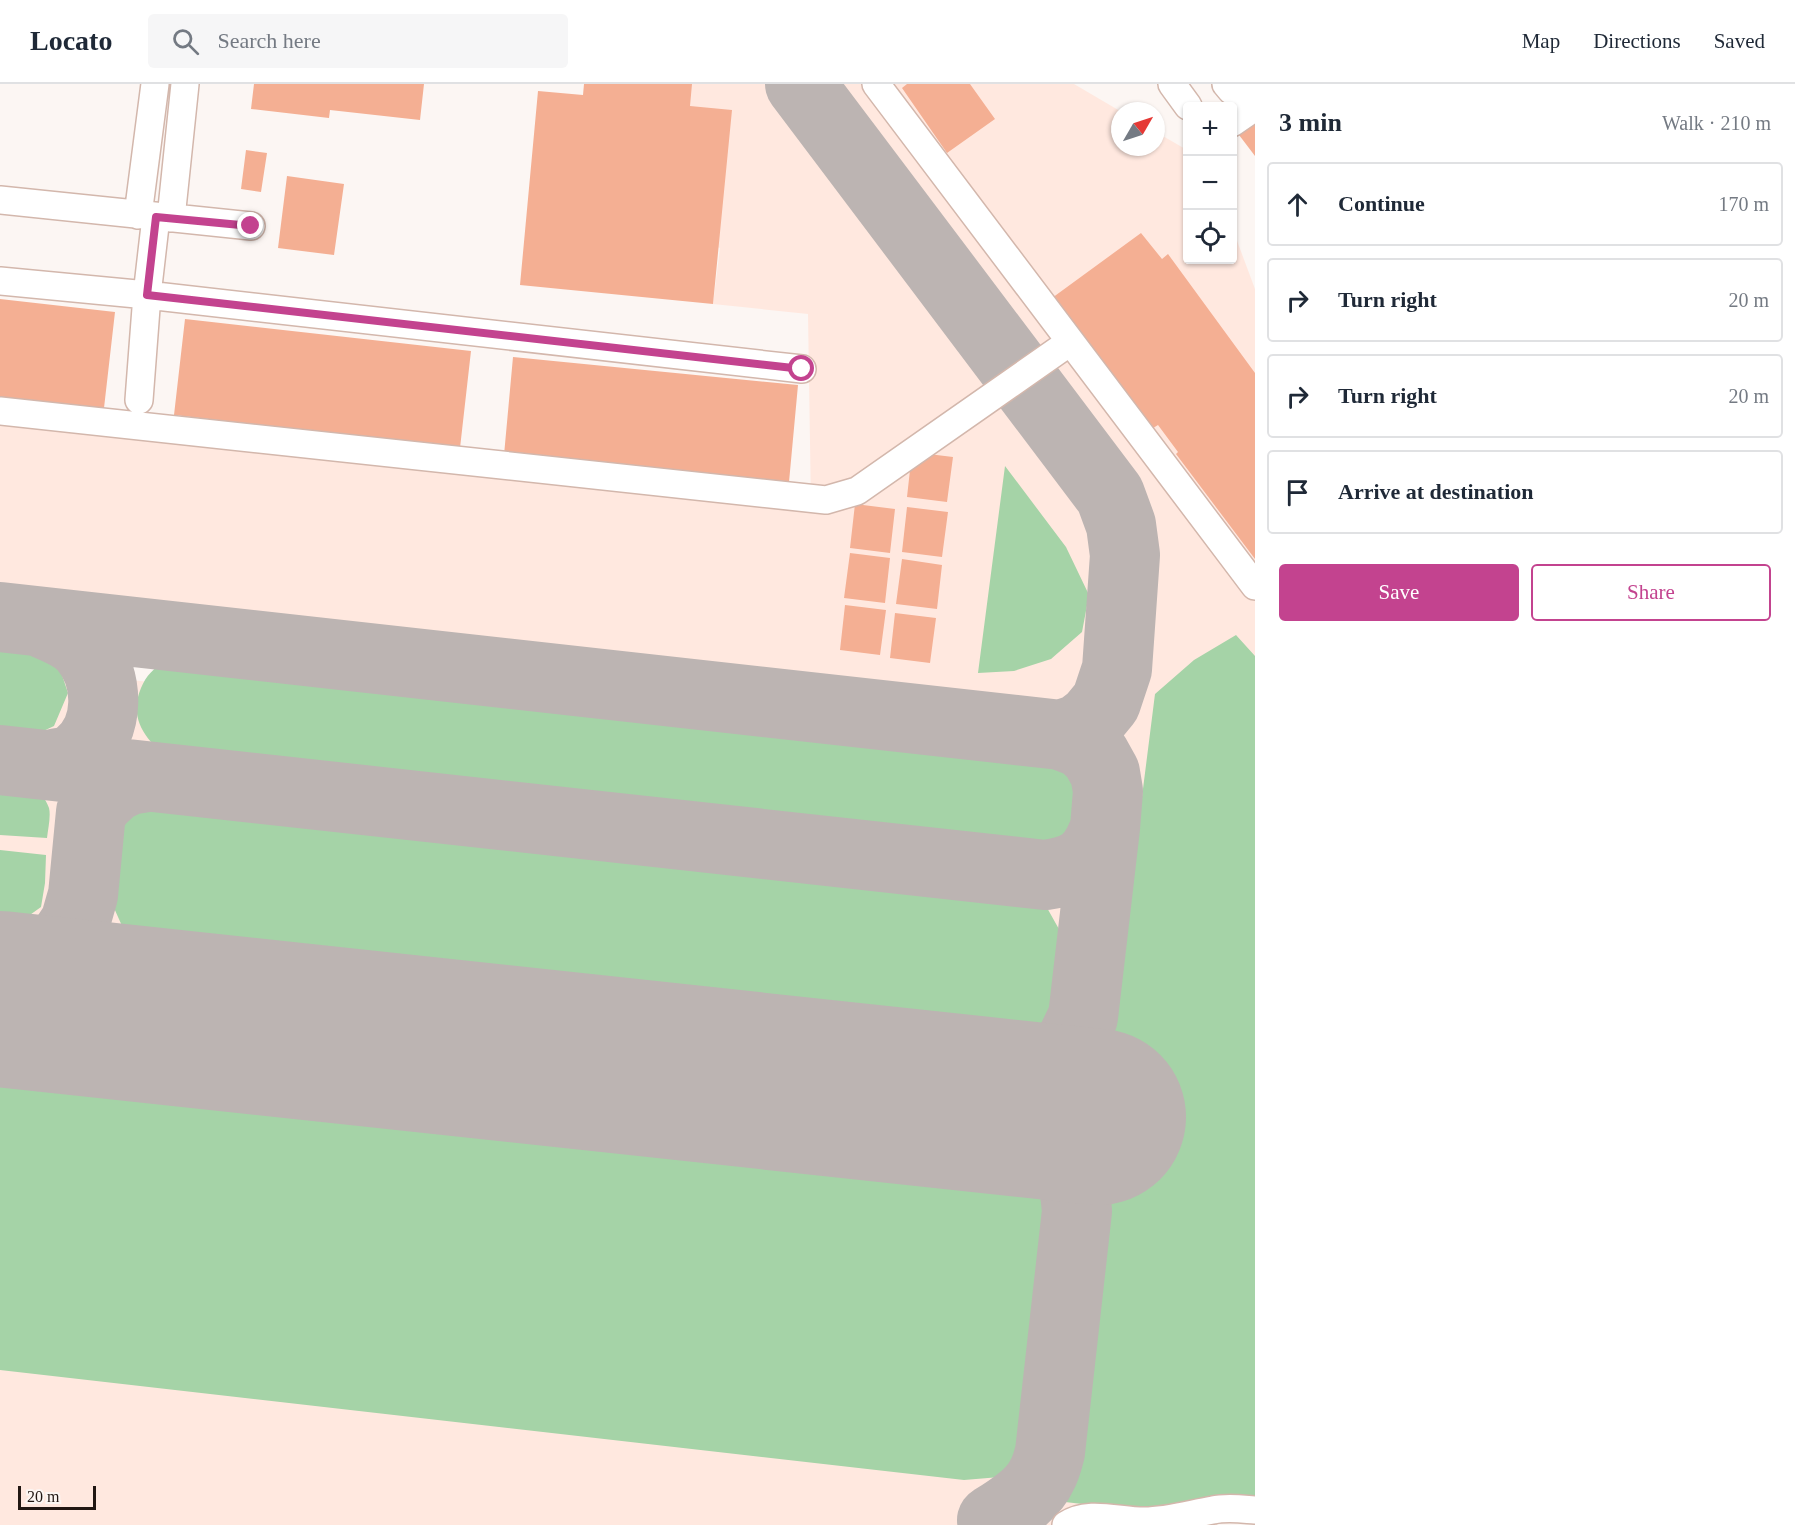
<!DOCTYPE html>
<meta charset="utf-8">
<style>
:root{--surface:#fff;--page:#f6f6f7;--text:#1f2937;--muted:#747a83;--line:#e0e1e3;--accent:#c3438f}
body{margin:0;font-family:Georgia,serif;background:var(--page);color:var(--text)}
.controls{position:absolute;right:18px;top:18px;display:grid;overflow:hidden;border-radius:6px;box-shadow:0 2px 4px #0004}
.controls button{width:54px;height:54px;display:grid;place-items:center;padding:0;border:0;border-bottom:2px solid var(--line);background:var(--surface);color:var(--text);font:30px sans-serif}
.compass{position:absolute;left:1111px;top:18px;width:54px;height:54px;border-radius:50%;background:var(--surface);box-shadow:0 2px 4px #0004;rotate:51deg}
.scale{position:absolute;left:18px;bottom:15px;width:78px;box-sizing:border-box;padding-left:6px;border:3px solid #211713;border-top:0;font-size:16px;line-height:21px;white-space:nowrap;color:#211713;-webkit-text-stroke:4px #fcf6f3;paint-order:stroke}
.stop{position:absolute;width:18px;height:18px;margin:-14px;border:4px solid #c3438f;border-radius:50%;background:#fff}
.stop.end{background:#c3438f;border-color:#fff;box-shadow:0 2px 6px #0008}
.list{margin:0;padding:0;list-style:none}
h2{display:flex;justify-content:space-between;align-items:center;height:78px;margin:0;padding:0 24px;font-size:26px}
h2 small{font-size:20px;font-weight:400;color:var(--muted)}
.list li{display:grid;grid-template-columns:39px 1fr auto;gap:18px;align-items:center;box-sizing:border-box;height:84px;margin:0 12px 12px;padding:0 12px;border:2px solid var(--line);border-radius:6px}
.list b{display:block;font-size:22px;white-space:nowrap}
.list em{font-size:20px;font-style:normal;color:var(--muted)}
.actions{display:flex;gap:12px;padding:18px 24px}
.actions a{flex:1;padding:14px 0;border:2px solid var(--accent);border-radius:6px;text-align:center;font-size:21px;color:var(--accent)}
.actions .main{background:var(--accent);color:#fff}
.icon{flex:none;width:33px;height:33px;fill:none;stroke:currentColor;stroke-width:2;stroke-linecap:round;stroke-linejoin:round}
.map{position:relative;flex:none;width:1255px;height:1441px;overflow:hidden}
header{display:flex;align-items:center;gap:36px;box-sizing:border-box;height:84px;padding:0 30px;background:var(--surface);border-bottom:2px solid var(--line)}
header strong{font-size:28px}
nav{display:flex;gap:33px;margin-inline-start:auto;font-size:21px}
.search{width:420px;height:54px;background:var(--page);display:flex;align-items:center;gap:15px;box-sizing:border-box;padding:0 21px;border-radius:6px;color:var(--muted);font-size:22px}
main{display:flex}
aside{flex:1;background:var(--surface)}
.map>svg:first-child{display:block}
.built{fill:#ffe8df}
.green{fill:#a5d3a7}
.lines{fill:none;stroke-linecap:round;stroke-linejoin:round}
.taxiway{stroke:#bcb4b2;stroke-width:70}
.runway{stroke:#bcb4b2;stroke-width:176}
.building{fill:#f4af93}
.minor-casing{stroke:#d3b7ac;stroke-width:30}
.minor{stroke:#fff;stroke-width:27}
.route{stroke:#c3438f;stroke-width:8}
</style>
<header>
<strong>Locato</strong>
<div class="search"><svg class="icon" aria-label="search" viewBox="0 0 24 24"><circle cx="10" cy="10" r="6"/><path d="M15 15l6 6"/></svg>Search here</div>
<nav><a>Map</a><a>Directions</a><a>Saved</a></nav>
</header>
<main>
<div class="map">
<svg width="1255" height="1441" viewBox="0 0 1255 1441">
<rect width="100%" height="100%" fill="#fcf6f3"/>
<!-- built -->
<path class="built" d="M654,0H1074L1120,27V63H1156V48L1187,66L1188,176H1232L1233,146L1255,205V1438L1218,1434L1217,1441H0V581L193,603L854,666V628L0,535V337L811,422L808,230L713,220L720,164L571,118Z"/>
<!-- green -->
<path class="green" d="M1005,382L1066,463L1089,511L1082,548L1051,575L1014,587L978,589Z
M1236,551L1255,572V1415L1126,1425L1065,1418L1124,855L1155,610L1194,576Z
M0,556L33,560L58,579L68,609L54,642L18,659L0,657Z
M189,572L1032,661L1055,670L1070,688L1077,703L1078,718L1076,736L1063,754L1047,768L1033,769L174,678C149,660 127,637 141,604C146,592 154,583 166,578C173,575 182,574 189,572Z
M0,695C18,697 43,704 49,724C51,732 48,745 47,754L0,751Z
M173,712L1021,808L1046,822L1060,847L1054,926L1036,949L1005,963L154,870L127,853L114,824L121,743L140,722Z
M0,766L46,771L45,799L41,823L20,838L0,846Z
M0,974L1013,1087L1044,1109L1058,1138L1034,1352L1012,1392L964,1396L0,1286Z"/>
<g class="lines">
<!-- taxiway -->
<path class="taxiway" d="M800,0L1110,411L1121,441L1125,471L1117,585L1106,618L1092,635L1079,645L1061,651
M0,533L1061,651L1082,659L1095,671L1105,689L1108,707L1105,744L1083,933L1069,962L1055,980L1036,995L1015,1008L980,1021
M40,538C56,545 72,550 84,563C110,594 111,645 79,671C70,678 59,679 48,681
M0,676L1045,791C1080,786 1093,777 1105,744
M0,900L22,892L59,863L75,839L83,811L91,728L101,715L114,703L129,696L148,693
M980,1021C1013,1034 1060,1058 1072,1095C1075,1105 1076,1117 1077,1127L1050,1368C1048,1376 1046,1384 1042,1391C1033,1411 1010,1425 992,1436"/>
<!-- runway -->
<path class="runway" d="M0,915L1098,1033"/>
</g>
<!-- building -->
<path class="building" d="M254,0H424L420,36L330,26L329,34L251,25Z
M584,0H692L690,22L732,26L713,220L520,201L538,7L583,11Z
M907,0H970L995,35L947,69L902,4Z
M1255,33V72L1236,47Z
M246,66L267,69L261,108L241,105Z
M287,92L344,100L334,171L278,164Z
M1141,149L1162,175L1168,170L1255,289V475L1176,370L1178,368L1158,341L1150,346L1052,214Z
M0,215L115,228L104,324L0,313Z
M185,235L471,267L460,364L174,331Z
M513,273L798,301L789,398L504,371Z
M912,368L953,373L947,418L907,413Z
M855,420L895,425L890,469L850,464Z
M907,423L948,428L942,473L902,468Z
M850,469L890,474L885,519L844,514Z
M902,475L942,481L937,525L896,520Z
M845,521L886,526L880,571L840,566Z
M895,529L936,534L930,579L890,574Z"/>
<g class="lines">
<!-- minor casing -->
<g class="minor-casing">
<path id="minor" d="M876,0L1255,502
M1172,0L1188,22
M1226,0L1231,6L1244,7L1254,0
M1232,39L1255,23
M0,116L251,142
M138,131L155,0
M171,134L185,0
M0,197L147,211L802,285
M139,316L147,211L156,133
M0,327L826,416L857,407L1070,258
M1066,1441C1088,1426 1118,1437 1144,1437C1168,1437 1190,1430 1213,1426C1227,1423 1241,1425 1255,1426"/>
</g>
<!-- minor -->
<use href="#minor" class="minor"/>
</g>
<g class="lines">
<!-- route -->
<path class="route" d="M251,142L156,133L147,211L802,285"/>
</g>
</svg>
<div class="controls">
<button>+</button>
<button>−</button>
<button><svg class="icon" aria-label="locate" viewBox="0 0 24 24"><circle cx="12" cy="12" r="6"/><path d="M12 2v4M12 18v4M2 12h4M18 12h4"/></svg></button>
</div>
<svg class="compass" viewBox="-18 -18 36 36"><path d="M0-13l5 13h-10z" fill="#e53935"/><path d="M0 13l5-13h-10z" fill="#747a83"/></svg>
<div class="scale">20 m</div>
<div class="stop" style="left:802px;top:285px"></div>
<div class="stop end" style="left:251px;top:142px"></div>
</div>
<aside>
<h2>3 min<small>Walk · 210 m</small></h2>
<ul class="list">
<li><svg class="icon" aria-label="ahead" viewBox="0 0 24 24"><path d="M12 20V5M6 11l6-6 6 6"/></svg><div><b>Continue</b></div><em>170 m</em></li>
<li><svg class="icon" aria-label="right" viewBox="0 0 24 24"><path d="M7 20v-9h11M14 6l5 5-5 5"/></svg><div><b>Turn right</b></div><em>20 m</em></li>
<li><svg class="icon" aria-label="right" viewBox="0 0 24 24"><path d="M7 20v-9h11M14 6l5 5-5 5"/></svg><div><b>Turn right</b></div><em>20 m</em></li>
<li><svg class="icon" aria-label="arrive" viewBox="0 0 24 24"><path d="M6 21V4h12l-3 4 3 4H6"/></svg><div><b>Arrive at destination</b></div></li>
</ul>
<div class="actions"><a class="main">Save</a><a>Share</a></div>
</aside>
</main>
